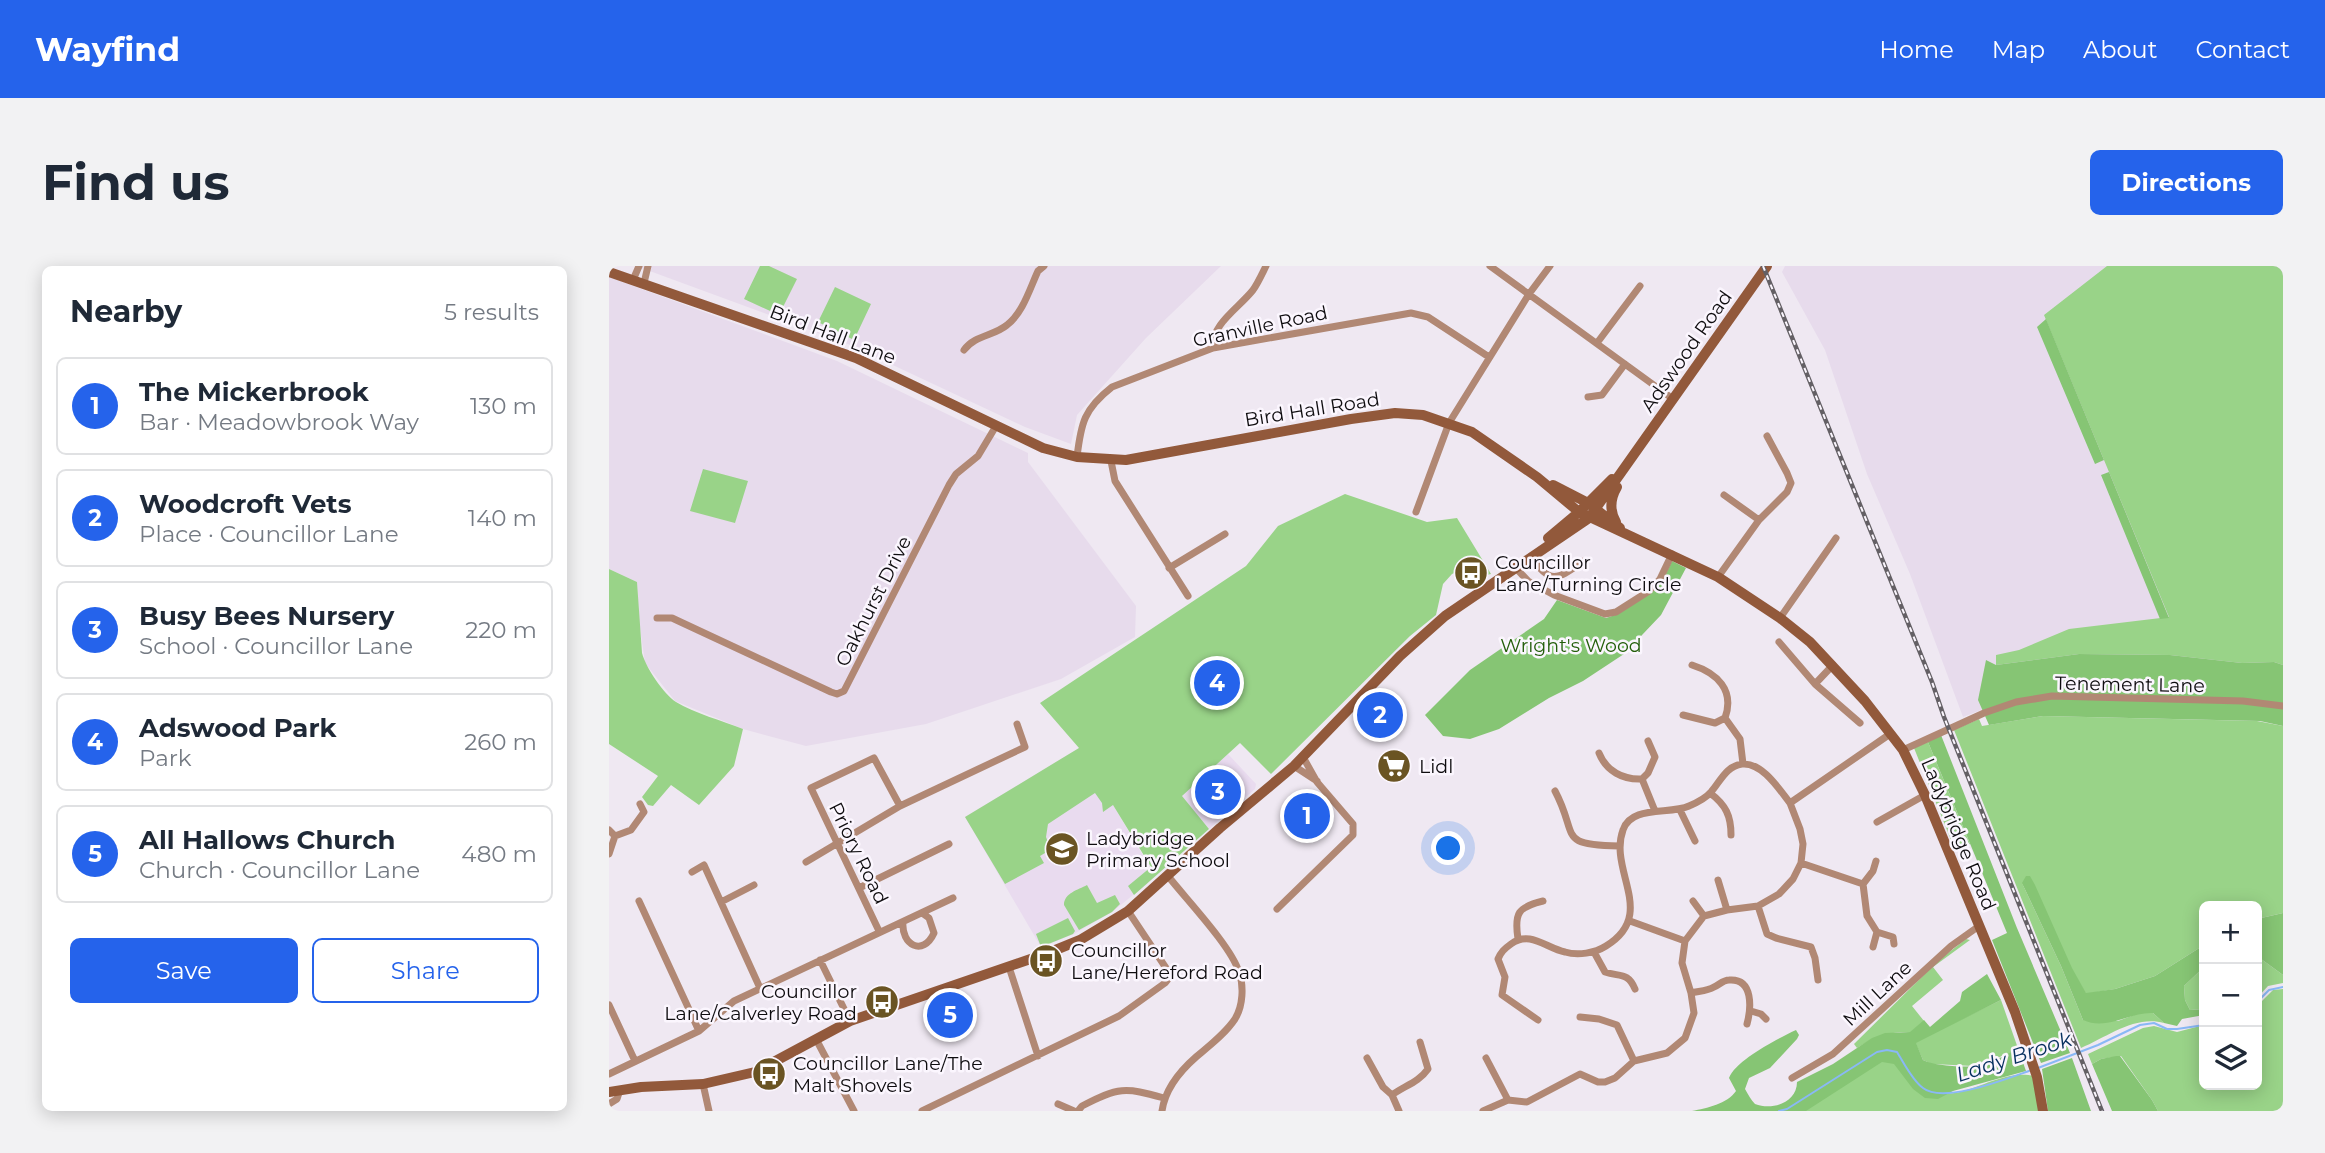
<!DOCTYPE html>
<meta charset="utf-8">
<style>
:root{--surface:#fff;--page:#f2f2f3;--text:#1f2937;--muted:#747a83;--line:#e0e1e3;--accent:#2563eb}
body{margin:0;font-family:Montserrat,sans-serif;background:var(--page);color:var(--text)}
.controls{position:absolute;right:21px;bottom:21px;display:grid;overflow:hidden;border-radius:10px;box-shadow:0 4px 18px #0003}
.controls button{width:63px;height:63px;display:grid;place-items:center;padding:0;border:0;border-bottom:2px solid var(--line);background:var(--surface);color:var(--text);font:35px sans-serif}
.you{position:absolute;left:840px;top:583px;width:24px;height:24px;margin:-18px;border:5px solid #fff;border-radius:50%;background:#1a73e8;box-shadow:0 0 0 10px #1a73e833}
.badge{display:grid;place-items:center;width:46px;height:46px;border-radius:50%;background:var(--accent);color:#fff;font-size:23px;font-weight:700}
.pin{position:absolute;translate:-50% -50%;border:4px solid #fff;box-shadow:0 2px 7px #0006}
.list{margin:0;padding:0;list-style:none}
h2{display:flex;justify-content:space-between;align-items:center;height:91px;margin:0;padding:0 28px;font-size:30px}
h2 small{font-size:23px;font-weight:400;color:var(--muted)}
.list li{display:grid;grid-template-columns:46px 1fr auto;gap:21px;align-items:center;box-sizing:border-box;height:98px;margin:0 14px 14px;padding:0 14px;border:2px solid var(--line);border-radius:10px}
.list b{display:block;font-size:26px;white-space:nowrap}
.list p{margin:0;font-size:23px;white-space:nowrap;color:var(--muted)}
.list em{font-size:23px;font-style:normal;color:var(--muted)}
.actions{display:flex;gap:14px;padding:21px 28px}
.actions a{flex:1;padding:16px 0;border:2px solid var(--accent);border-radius:10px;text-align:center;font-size:24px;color:var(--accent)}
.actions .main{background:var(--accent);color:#fff}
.icon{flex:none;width:38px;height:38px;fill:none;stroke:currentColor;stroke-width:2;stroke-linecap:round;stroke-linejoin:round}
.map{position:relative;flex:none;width:1674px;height:845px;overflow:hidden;border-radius:10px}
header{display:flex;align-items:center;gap:42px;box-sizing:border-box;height:98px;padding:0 35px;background:var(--accent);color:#fff}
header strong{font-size:33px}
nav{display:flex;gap:38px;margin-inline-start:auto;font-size:24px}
.intro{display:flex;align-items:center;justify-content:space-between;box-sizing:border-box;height:168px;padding:0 42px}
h1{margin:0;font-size:49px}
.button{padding:18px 32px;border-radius:10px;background:var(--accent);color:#fff;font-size:24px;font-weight:700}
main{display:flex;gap:42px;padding:0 42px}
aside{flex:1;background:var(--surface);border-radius:10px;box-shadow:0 4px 18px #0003}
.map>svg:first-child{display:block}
.built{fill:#e7dbec}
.education{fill:#e9dbef}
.green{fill:#99d388}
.forest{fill:#86c574}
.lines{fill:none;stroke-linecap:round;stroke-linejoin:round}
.stream{stroke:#89b8f6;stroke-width:2}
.street{stroke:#b18874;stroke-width:7}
.secondary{stroke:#92593b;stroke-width:10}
.rail-casing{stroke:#646065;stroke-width:4.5}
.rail{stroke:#fbf6fe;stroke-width:2;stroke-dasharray:5;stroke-linecap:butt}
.labels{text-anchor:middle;stroke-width:5;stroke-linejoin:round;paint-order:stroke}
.street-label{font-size:19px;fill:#0e0c0f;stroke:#fbf6fe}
.poi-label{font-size:19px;fill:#0e0c0f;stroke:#fbf6fe;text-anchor:start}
.park-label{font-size:19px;fill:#245f0b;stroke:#fbf6fe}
.water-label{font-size:21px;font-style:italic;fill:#07305f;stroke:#fbf6fe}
</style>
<header>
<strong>Wayfind</strong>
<nav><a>Home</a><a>Map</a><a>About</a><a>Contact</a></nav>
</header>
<div class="intro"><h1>Find us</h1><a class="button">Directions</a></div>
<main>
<aside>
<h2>Nearby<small>5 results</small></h2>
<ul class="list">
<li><span class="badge">1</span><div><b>The Mickerbrook</b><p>Bar · Meadowbrook Way</p></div><em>130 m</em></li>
<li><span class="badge">2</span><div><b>Woodcroft Vets</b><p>Place · Councillor Lane</p></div><em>140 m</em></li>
<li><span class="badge">3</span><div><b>Busy Bees Nursery</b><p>School · Councillor Lane</p></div><em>220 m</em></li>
<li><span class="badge">4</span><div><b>Adswood Park</b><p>Park</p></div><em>260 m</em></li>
<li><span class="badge">5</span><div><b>All Hallows Church</b><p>Church · Councillor Lane</p></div><em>480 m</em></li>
</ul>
<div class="actions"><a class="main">Save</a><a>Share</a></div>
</aside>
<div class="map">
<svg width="1674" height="845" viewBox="0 0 1674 845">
<rect width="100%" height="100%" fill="#efe8f2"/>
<!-- built -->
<path class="built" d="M27,0H612L537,72L468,149L462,178L416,161L239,78Z
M1176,0H1674V435L1385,439L1354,451L1301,308L1258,208L1216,84L1173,6Z
M0,11L228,95L419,187V196L527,340L526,371L452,413L317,458L197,480L134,463L66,435L36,397L30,355L28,316L0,303Z"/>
<!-- education -->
<path class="education" d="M470,482L544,606L539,617L503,646L465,668L432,681L356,551Z
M619,488L647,518L646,523L600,563L572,530Z"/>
<!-- green -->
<path class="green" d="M151,0H160L188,13L170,49L135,33Z
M1498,0H1674V399L1665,396L1633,397L1561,389L1470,388L1387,399V389L1410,384L1460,363L1560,351L1435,49Z
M226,21L262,38L245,74L209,56Z
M94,203L139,215L126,257L81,245Z
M736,228L818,256L848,252L882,308L873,310L855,303L843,308L834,318L827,349L801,370L662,508L631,477L573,530L600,563L525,629L519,620L542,601L504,539L494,546L493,537L486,527L439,558L437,571L440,579L436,587L431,590L435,597L396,618L356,551L470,482L431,437L637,300L669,260Z
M0,303L28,316L33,387C37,402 54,427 67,436C85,447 114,455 134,463L125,500L90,539L62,519L44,540L39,539L33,531L49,510L0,478Z
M1434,450L1648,455L1674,460V647L1648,653V640H1595V679L1546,710L1506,723L1477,728L1413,617L1452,700L1474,754L1509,755L1533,746L1544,747L1555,757C1526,749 1498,771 1472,782L1345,464L1370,453L1373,460Z
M1319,476L1361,578L1346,584L1305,482Z
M478,619L488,637L506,629L511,638L503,646L470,664L455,639C455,627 469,624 478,619Z
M459,652L466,665L464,668L432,681L427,668Z
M1357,673L1361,674L1324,701L1334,714L1303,740L1315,755L1302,766C1281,765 1265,771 1248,782L1245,778L1330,694Z
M1648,690L1674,709V717L1659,720L1648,732Z
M1595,701V743L1581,744L1576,734L1575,720Z
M1674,723V845H1549L1543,834L1512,790L1492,793L1483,798L1479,788L1534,762L1545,760L1568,766L1591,760L1595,762V819H1648V740L1664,724Z
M1392,734L1411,788L1394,789L1380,798L1365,800L1323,798L1314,794L1306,776Z
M1278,784L1324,827C1331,827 1339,828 1346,827C1372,822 1402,802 1428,811L1434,845H1169Z"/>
<!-- forest -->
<path class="forest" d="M1437,53L1495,194L1486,198L1428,61Z
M1500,206L1560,352L1551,353L1492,209Z
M1063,295L1077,302L1052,349L1015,388L974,415L940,432L890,463L861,473L834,470L816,449L861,404L935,353L948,334L997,352L1009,348L1043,326L1054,314Z
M1470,388L1561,389L1633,397L1665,396L1674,399V460L1651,455L1434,450L1380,459L1369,434L1377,394L1387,399Z
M1332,469L1408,662L1461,787L1432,797L1383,674L1398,667L1319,476Z
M1417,610H1421L1426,619L1463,702L1477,727L1506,723L1546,710L1595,679V701L1575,720L1576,734L1581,744L1595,743V749L1573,753L1568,760L1555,757L1544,747C1520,746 1498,765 1474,754L1452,700L1413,617Z
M1674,647V709L1648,690V653Z
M1378,708L1392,734L1307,777L1314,794C1328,801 1367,803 1382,797C1389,793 1395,789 1403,786L1411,788L1417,805L1344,825L1329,833L1316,832L1304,823L1285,798L1273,796L1197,845H1083C1098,842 1118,838 1127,825L1120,812C1127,794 1168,773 1187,764L1190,769L1188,773L1161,802L1140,812L1136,823C1139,828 1142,834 1146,838C1164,845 1188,836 1188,816L1224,798L1263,772L1276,767L1301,766L1315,754L1321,761L1351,735L1353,726Z
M1507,790H1511L1543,834L1549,845H1503L1483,798L1492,793Z
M1463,792L1482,845H1439L1433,803Z"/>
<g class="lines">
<!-- stream -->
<path class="stream" d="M1648,736L1660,724L1674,721
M1429,802L1489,779L1531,759L1545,757L1558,763H1568L1595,759
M1170,845L1178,843L1268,786L1278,784L1288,786C1295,797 1303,814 1314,822C1334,838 1397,813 1420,805"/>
<!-- street -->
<path class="street" d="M881,0L1064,133
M24,14L30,0
M35,17L39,0
M988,77L1031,20
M604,82C602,58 630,42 644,24C649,17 653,8 657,0
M355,84C366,69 385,70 398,59C414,47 421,22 429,5L435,0
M979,131L993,129L1016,98
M468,191C472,157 475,143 503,121L604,82L802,47L819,51L880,91
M502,195L506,215L579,330
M1115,229L1150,254
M807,246L840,157L920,28L941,0
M922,290C941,321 950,312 975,295
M906,301L919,315L945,329L996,348L1007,346L1040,325L1051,313L1063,288
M560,302L616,268
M1109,311L1150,254L1178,226L1182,217L1178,207L1158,170
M48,352H63L222,426L228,428L235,425L340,219L347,208L369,190L387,160
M1171,352L1227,272
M1170,376L1206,418L1224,399
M1083,399C1108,407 1126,424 1116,452L1131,473L1134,498
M1206,418L1251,457
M1074,449L1106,457L1116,452
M1294,484L1375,447L1407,436L1443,430L1634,435L1674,440
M990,487C997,505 1014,514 1033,513L1046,545
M685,500L708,515
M1033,513L1039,507L1046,491L1039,475
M946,525C970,570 947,579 1010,580
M1101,527C1117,539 1122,550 1122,569
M1071,544L1086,575
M1268,556L1316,529
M0,564L6,570L0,588
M6,570L22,564L35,546L31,538
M197,596L291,540L416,481L408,458
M1192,597L1254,618L1258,650L1268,666L1264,681
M83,606L95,599L151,722
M1109,614L1118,644
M1254,618L1264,605L1267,595
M250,622L340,578
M30,635L90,765
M1084,635L1095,650
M112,636L145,619
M1149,640L1158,668L1167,672L1202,681L1206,692L1209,714
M668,643L744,569V558L708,516L694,491
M1021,655L1076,675
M294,656C292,679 314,691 325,667L320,652L313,647
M270,665L202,522L265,492L291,540
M1268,666L1284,671L1285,678
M909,673C905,647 909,641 934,635
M985,686L996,706C1011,711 1019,706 1026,723
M211,694L241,755
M400,701L429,790
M1082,727C1090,725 1098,725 1105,721C1110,719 1114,714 1120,714C1145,712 1142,743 1138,758
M0,739L26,795
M1142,745L1152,748L1157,753
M971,751L990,753L1008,759L1025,795
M929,754L893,729L896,711L889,693C892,686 895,683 902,678C921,664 937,682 956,686C969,690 986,687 997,680C1049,648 999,605 1014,564C1022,539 1061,549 1080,540C1087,537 1097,532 1102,526C1111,516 1117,500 1133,498C1153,496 1170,523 1181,537
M208,775L245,845
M758,792L774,821L783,829L790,845
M877,792L899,834L918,836L971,808L989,816H996L1006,812L1025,795L1058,787L1076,772L1085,747L1082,727L1073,697L1076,675L1095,650L1118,644L1149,640L1170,628L1184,613L1192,597L1194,578L1191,563L1181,537L1281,468
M0,808L90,765L125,735L344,632
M1183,812L1224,788L1342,680L1370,660
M94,818L100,845
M783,829C795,820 810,816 819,803L811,776
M0,838L8,833L11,824
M449,838L465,845
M313,845L510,750L556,717L560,712L559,705L519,645
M469,845L473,840C509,821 516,821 555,832
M553,845C556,823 571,805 587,791C600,780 616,768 626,753C634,740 635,720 630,706C622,680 577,633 559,610
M874,845L899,834"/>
<!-- secondary -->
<path class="secondary" d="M0,6L247,92L434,182L468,191L517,194L742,153L786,147L814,149L863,166L928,211L970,246L1109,311L1171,352L1201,376L1256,435L1294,484L1316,529L1406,746L1428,811L1434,845
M944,219L979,237L1011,262
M1007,256C1000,244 1001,233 1008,221
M939,272L970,246L1003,213
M0,826L32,821L94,818L146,806L241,755L439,687L471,674L519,645L611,562L685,500L791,390L836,350L980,252L1158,0"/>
<!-- rail casing -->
<g class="rail-casing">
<path id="rail" d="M1154,0L1323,416L1335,451L1493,845"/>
</g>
<!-- rail -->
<use href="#rail" class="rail"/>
</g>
<!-- icons -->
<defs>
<g id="bus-disc" transform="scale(1.75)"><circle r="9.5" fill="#6a5423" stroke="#fbf6fe"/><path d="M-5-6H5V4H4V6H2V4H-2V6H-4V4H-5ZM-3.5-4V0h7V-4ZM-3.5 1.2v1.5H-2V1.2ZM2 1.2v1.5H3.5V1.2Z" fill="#fff"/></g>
<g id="supermarket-disc" transform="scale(1.75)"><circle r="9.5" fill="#6a5423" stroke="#fbf6fe"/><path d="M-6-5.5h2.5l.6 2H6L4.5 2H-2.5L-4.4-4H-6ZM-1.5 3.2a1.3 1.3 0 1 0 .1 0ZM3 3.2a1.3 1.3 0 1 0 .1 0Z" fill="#fff"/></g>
<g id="school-disc" transform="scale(1.75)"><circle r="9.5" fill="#6a5423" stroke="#fbf6fe"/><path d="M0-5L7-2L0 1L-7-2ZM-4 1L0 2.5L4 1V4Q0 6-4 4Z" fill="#fff"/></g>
</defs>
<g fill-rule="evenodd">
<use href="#bus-disc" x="862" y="307"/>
<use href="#supermarket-disc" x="785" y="500"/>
<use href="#school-disc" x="453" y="583"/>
<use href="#bus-disc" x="437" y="695"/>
<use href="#bus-disc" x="273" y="736"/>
<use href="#bus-disc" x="160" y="808"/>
</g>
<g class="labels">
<!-- street labels -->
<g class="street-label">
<text transform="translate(651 60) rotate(-12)" y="7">Granville Road</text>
<text transform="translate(224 68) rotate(21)" y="7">Bird Hall Lane</text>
<text transform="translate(1077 85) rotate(-55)" y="7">Adswood Road</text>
<text transform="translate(703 143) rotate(-9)" y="7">Bird Hall Road</text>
<text transform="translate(264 335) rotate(-63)" y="7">Oakhurst Drive</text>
<text transform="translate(1521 418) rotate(1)" y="7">Tenement Lane</text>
<text transform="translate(1350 568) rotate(67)" y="7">Ladybridge Road</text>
<text transform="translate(250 587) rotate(64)" y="7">Priory Road</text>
<text transform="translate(1268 727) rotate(-43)" y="7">Mill Lane</text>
</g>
<!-- poi labels -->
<g class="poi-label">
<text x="886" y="303">Councillor<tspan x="886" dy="22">Lane/Turning Circle</tspan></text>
<text x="810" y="507">Lidl</text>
<text x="477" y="579">Ladybridge<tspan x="477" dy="22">Primary School</tspan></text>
<text x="462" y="691">Councillor<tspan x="462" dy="22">Lane/Hereford Road</tspan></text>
<text x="248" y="732" text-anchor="end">Councillor<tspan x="248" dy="22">Lane/Calverley Road</tspan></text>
<text x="184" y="804">Councillor Lane/The<tspan x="184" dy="22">Malt Shovels</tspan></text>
</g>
<!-- park labels -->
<g class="park-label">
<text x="962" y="386">Wright's Wood</text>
</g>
<!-- water labels -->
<g class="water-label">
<text transform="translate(1405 791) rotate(-18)" y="7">Lady Brook</text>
</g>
</g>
</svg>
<div class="controls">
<button>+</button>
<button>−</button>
<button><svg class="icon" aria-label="layers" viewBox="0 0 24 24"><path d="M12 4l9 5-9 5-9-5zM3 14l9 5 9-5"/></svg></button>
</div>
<div class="you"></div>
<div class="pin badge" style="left:698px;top:550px">1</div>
<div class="pin badge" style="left:771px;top:449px">2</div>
<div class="pin badge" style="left:609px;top:526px">3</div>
<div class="pin badge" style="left:608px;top:417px">4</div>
<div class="pin badge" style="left:341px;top:749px">5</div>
</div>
</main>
